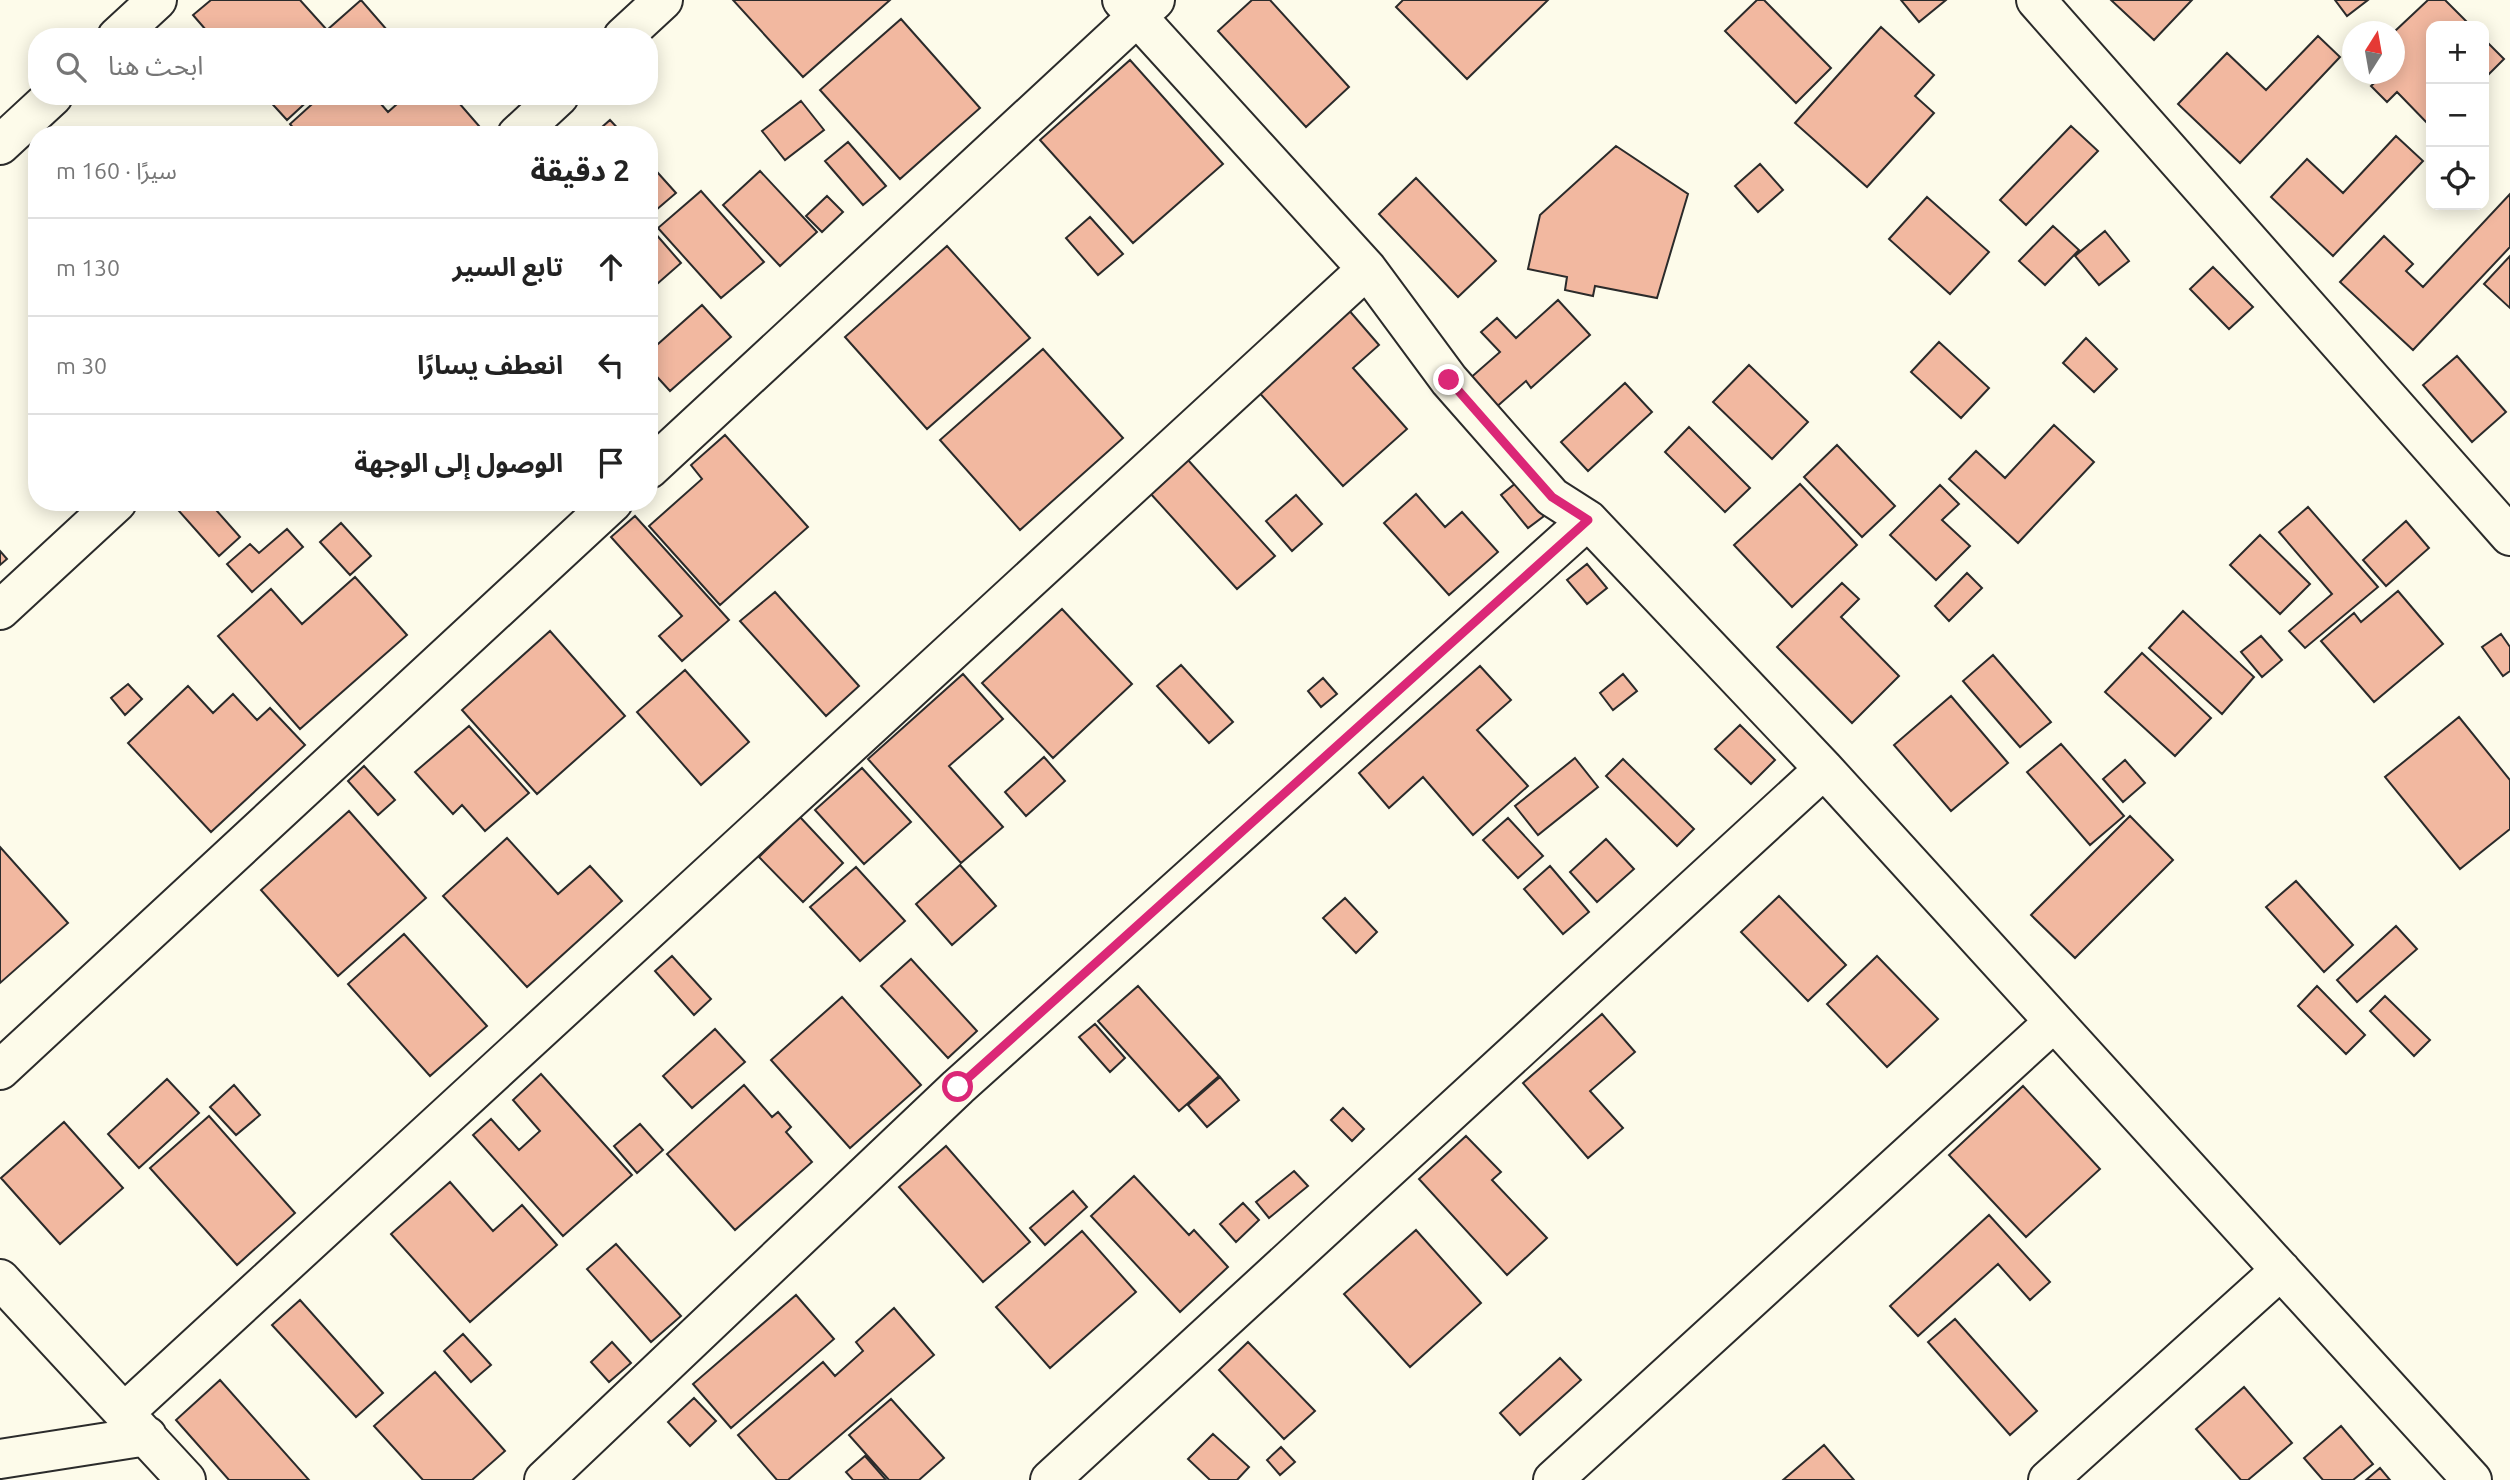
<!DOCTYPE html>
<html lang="ar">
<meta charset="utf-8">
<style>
:root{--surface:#fff;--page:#f2f2f2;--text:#222;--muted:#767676;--line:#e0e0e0}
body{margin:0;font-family:Ubuntu,"Noto Sans Arabic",sans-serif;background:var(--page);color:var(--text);direction:rtl}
.controls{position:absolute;right:21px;top:21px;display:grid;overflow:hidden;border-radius:14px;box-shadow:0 4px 18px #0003}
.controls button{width:63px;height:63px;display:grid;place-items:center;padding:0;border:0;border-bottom:2px solid var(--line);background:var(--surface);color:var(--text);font:35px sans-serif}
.compass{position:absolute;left:2342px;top:21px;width:63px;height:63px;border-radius:50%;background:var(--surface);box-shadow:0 4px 18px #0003;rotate:11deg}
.stop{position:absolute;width:21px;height:21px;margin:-16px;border:5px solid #db2777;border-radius:50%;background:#fff}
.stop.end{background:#db2777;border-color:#fff;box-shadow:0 2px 7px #0008}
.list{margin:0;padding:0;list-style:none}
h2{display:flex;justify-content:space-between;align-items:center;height:91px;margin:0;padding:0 28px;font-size:30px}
h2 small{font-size:23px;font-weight:400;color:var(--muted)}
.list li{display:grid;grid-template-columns:46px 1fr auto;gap:21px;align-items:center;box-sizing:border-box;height:98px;padding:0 28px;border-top:2px solid var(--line)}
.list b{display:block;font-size:26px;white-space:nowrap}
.list em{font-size:23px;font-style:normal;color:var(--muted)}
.icon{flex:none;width:38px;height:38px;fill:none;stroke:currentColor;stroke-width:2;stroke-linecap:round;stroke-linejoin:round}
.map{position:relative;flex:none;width:2510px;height:1480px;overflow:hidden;direction:ltr}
.search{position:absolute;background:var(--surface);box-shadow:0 4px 18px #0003;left:28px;top:28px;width:630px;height:77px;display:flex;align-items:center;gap:18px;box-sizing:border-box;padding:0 24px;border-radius:28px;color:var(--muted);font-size:26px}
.panel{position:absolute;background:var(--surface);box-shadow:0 4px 18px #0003;left:28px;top:126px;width:630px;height:385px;border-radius:28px;direction:rtl}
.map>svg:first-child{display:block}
.building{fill:#f2b8a0;stroke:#2b2b2b;stroke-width:2}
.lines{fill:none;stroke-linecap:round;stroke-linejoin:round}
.minor-casing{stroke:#2b2b2b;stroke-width:42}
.minor{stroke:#fdfbea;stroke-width:38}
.route{stroke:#db2777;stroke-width:9}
</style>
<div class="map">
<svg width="2510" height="1480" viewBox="0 0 2510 1480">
<rect width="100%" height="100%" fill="#fdfbea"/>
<!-- building -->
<path class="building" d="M211,0H300L327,30L361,0L387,30L380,37H212L193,15Z
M733,0H890L803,77Z
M1252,0H1270L1349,87L1306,127L1218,31Z
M1403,0H1548L1467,79L1396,7Z
M1757,0H1764L1831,68L1796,103L1725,31Z
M1901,0H1946L1919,22Z
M2111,0H2192L2154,40Z
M2335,0H2368L2347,16Z
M2428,0H2445L2471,26H2431V127L2397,92L2387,102L2371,86L2381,77L2378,74H2394V32Z
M901,19L980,108L900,179L820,90Z
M1881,27L1934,75L1915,96L1934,113L1867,187L1795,123Z
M2318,36L2340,57L2240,163L2178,104L2227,53L2266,90Z
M2484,39L2504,59L2484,79Z
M1130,60L1223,164L1133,243L1040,140Z
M265,96H313L287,120Z
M321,96H374L388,112L406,96H453L479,126L470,135H299L290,124Z
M801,101L824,130L785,160L762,131Z
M610,120L624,135H593Z
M2071,126L2098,151L2026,225L2000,200Z
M2396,136L2423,161L2333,256L2271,197L2307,159L2343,193Z
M848,142L886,186L863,205L825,161Z
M1616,146L1688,194L1657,298L1595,286L1593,296L1565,290L1567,277L1528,269L1540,215Z
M649,163L676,193L649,216Z
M1760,164L1783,190L1758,212L1735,186Z
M760,171L817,232L780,266L723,205Z
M1416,178L1496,261L1458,297L1379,214Z
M701,191L764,262L721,298L658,228Z
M2510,194V247L2413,350L2340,282L2384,236L2413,264L2406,271L2423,287Z
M827,196L843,212L822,232L806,216Z
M1927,197L1989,252L1950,294L1889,239Z
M1090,217L1123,254L1098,275L1066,238Z
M2053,226L2079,250L2045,285L2019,261Z
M2105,231L2129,261L2099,285L2075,256Z
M654,232L681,263L649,291V236Z
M947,246L1030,338L927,429L845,337Z
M2510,256V308L2484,284Z
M2213,267L2253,307L2229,329L2190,289Z
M1558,300L1590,335L1531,388L1526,381L1494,409L1468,380L1500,352L1481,332L1497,318L1516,338Z
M702,305L731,337L670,391L649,368V352Z
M1347,308L1379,345L1353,368L1407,429L1343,486L1256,389Z
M2086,338L2117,369L2094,392L2063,363Z
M1939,342L1989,388L1961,418L1911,372Z
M1043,349L1123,438L1020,530L940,440Z
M2457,356L2506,412L2472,442L2423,385Z
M1749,365L1808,422L1772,459L1713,402Z
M1625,383L1652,412L1588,471L1561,442Z
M2054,425L2094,462L2018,543L1949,479L1976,451L2005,478Z
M1689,427L1750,488L1725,512L1665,452Z
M725,435L808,527L720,605L649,526L702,479L691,465Z
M1837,445L1895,506L1862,537L1804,477Z
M1188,460L1275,556L1237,589L1150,493Z
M1516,483L1544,516L1528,528L1501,495Z
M1800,484L1857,545L1792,607L1734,545Z
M1940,485L1959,504L1942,520L1970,546L1936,580L1890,535Z
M1416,494L1445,527L1462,512L1498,552L1449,595L1384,523Z
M1296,495L1322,524L1292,551L1266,521Z
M171,502H209L240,537L219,556Z
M2308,507L2378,587L2305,648L2289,631L2332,594L2279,532Z
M635,516L729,620L682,661L659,636L682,616L611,537Z
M2406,521L2429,548L2386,586L2363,560Z
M341,523L371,556L350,575L320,542Z
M287,529L303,547L252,592L227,564L250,544L259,553Z
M2260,535L2310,584L2280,614L2230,565Z
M0,551L7,559L0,565Z
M1587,564L1607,588L1587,604L1567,580Z
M1967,573L1982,588L1949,621L1935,606Z
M355,577L407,635L300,729L218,636L271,589L302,624Z
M1842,583L1859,599L1841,617L1899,676L1852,723L1777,647Z
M2398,591L2443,644L2374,702L2321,641L2354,613L2361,622Z
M775,592L859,686L826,716L740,621Z
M1062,609L1132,684L1053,758L982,683Z
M2183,611L2254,677L2222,714L2149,648Z
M550,631L625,716L537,794L462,710Z
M2501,634L2510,647V671L2503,676L2482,647Z
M2261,636L2282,660L2262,677L2241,652Z
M2142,653L2211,718L2175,756L2105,692Z
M1993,655L2051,722L2020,747L1963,681Z
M1181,665L1233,722L1209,743L1157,686Z
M1480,666L1511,700L1477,730L1528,786L1473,835L1423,777L1389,808L1359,773Z
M685,670L749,742L701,785L637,712Z
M963,674L1003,719L949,766L1003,827L961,863L868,759Z
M1623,674L1637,691L1613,710L1600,693Z
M1323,678L1337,694L1321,707L1308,691Z
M128,684L142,699L125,715L111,698Z
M188,686L213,713L233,694L257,720L270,708L305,745L211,832L128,743Z
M1951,696L2008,763L1951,811L1894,745Z
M2459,717L2510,780V829L2460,869L2385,777Z
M1740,725L1775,760L1751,784L1715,749Z
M469,726L529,793L485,831L462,805L453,814L415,772Z
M2061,744L2124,816L2090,845L2027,772Z
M1044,757L1065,781L1026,816L1005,792Z
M1575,758L1598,787L1538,835L1515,806Z
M1623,759L1694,829L1677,846L1606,776Z
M2125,760L2145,783L2123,802L2103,779Z
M364,766L395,800L378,815L348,781Z
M862,768L911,822L864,864L815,810Z
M349,811L426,898L338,976L261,890Z
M2130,816L2173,860L2075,958L2031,915Z
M800,817L843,863L803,902L759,857Z
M1508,818L1543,856L1518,878L1483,840Z
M507,838L558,894L590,866L622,901L527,987L443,896Z
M1606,839L1634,869L1597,902L1570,872Z
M0,847L68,923L0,983Z
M960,865L996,906L952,945L916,904Z
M1550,866L1589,912L1563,934L1524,889Z
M856,867L905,921L860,961L810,907Z
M2296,881L2353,945L2324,972L2266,907Z
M1779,896L1846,965L1808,1001L1741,932Z
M1345,898L1377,932L1356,953L1323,918Z
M2396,926L2417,949L2357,1002L2337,980Z
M404,934L487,1026L430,1076L348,984Z
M672,956L711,999L694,1015L655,971Z
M1877,956L1938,1019L1887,1067L1827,1004Z
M911,959L977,1031L948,1058L881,986Z
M1138,986L1219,1076L1179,1111L1098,1021Z
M2317,986L2365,1035L2346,1054L2298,1006Z
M2385,996L2430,1040L2414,1056L2370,1011Z
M842,997L921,1085L850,1148L771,1060Z
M1602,1014L1635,1052L1590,1091L1623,1128L1588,1158L1523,1083Z
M1095,1024L1125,1058L1110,1072L1079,1037Z
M715,1029L745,1062L692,1108L663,1076Z
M541,1074L632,1175L563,1236L473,1135L491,1119L519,1150L540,1131L513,1100Z
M1220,1077L1239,1100L1207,1127L1188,1105Z
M167,1079L199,1113L139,1168L108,1134Z
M234,1085L260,1115L236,1135L210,1107Z
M744,1085L772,1117L778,1112L791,1127L786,1132L812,1162L735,1230L667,1154Z
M2023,1086L2100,1169L2026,1237L1949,1155Z
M1343,1108L1364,1129L1352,1141L1331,1120Z
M209,1116L295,1213L237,1265L150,1168Z
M64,1122L123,1188L60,1244L1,1178Z
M640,1124L663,1150L637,1173L614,1146Z
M1466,1136L1501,1172L1492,1180L1547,1238L1507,1275L1419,1179Z
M946,1146L1030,1242L983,1282L899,1187Z
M1294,1171L1308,1186L1269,1218L1256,1202Z
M1134,1176L1189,1235L1194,1230L1228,1267L1180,1312L1091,1216Z
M450,1182L493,1231L522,1205L557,1245L470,1322L391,1234Z
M1073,1191L1087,1207L1045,1245L1030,1228Z
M1243,1203L1259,1220L1236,1242L1220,1224Z
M1989,1215L2050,1282L2030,1300L1998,1264L1918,1336L1890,1306Z
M1416,1230L1481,1303L1410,1367L1344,1294Z
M1082,1231L1136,1292L1050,1368L996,1307Z
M616,1244L681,1316L651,1342L587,1269Z
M796,1295L834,1339L731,1428L693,1384Z
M300,1300L383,1393L356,1417L272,1325Z
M894,1308L934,1355L788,1480H777L738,1435L823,1362L835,1376L863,1351L856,1342Z
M1955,1319L2037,1411L2010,1435L1928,1342Z
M463,1334L491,1365L471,1382L444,1351Z
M612,1342L631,1363L609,1382L591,1362Z
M1248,1342L1315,1411L1284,1439L1219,1370Z
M1560,1358L1581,1380L1520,1435L1500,1413Z
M435,1372L505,1451L472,1480H423L374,1426Z
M220,1380L309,1480H229L176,1420Z
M2244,1387L2292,1443L2248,1480H2241L2196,1429Z
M694,1398L716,1421L690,1446L668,1422Z
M891,1399L944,1458L919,1480H889L849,1435Z
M2341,1426L2373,1464L2353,1480H2323L2304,1458Z
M1213,1434L1249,1467L1237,1480H1210L1188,1459Z
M1824,1445L1854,1480H1783Z
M1281,1447L1295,1462L1280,1475L1267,1460Z
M865,1456L886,1480H853L846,1472Z
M2380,1468L2390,1480H2366Z"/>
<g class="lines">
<!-- minor casing -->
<g class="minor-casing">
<path id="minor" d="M1122,0L1367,269L1449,380L1552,497L1588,520L1824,769L2472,1480
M2036,0L2510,536
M117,37L157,0
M623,37L663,0
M517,135L559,96
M0,145L53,96
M649,469L1155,0
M0,610L117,502
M0,1070L613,502
M0,1279L186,1480
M125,1412L1367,269
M0,1459L147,1436
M544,1480L958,1087L1588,520
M1050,1480L1824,769
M1553,1480L2054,1022
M2048,1480L2281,1270"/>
</g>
<!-- minor -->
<use href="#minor" class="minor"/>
</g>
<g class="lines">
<!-- route -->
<path class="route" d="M958,1087L1588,520L1552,497L1449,380"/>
</g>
</svg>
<div class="controls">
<button>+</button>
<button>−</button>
<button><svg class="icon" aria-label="locate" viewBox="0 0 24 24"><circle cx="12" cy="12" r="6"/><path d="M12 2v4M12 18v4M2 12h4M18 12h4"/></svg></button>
</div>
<svg class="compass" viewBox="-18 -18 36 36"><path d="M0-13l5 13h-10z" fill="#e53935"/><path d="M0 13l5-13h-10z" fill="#767676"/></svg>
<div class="stop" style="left:958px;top:1087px"></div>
<div class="stop end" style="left:1449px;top:380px"></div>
<div class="search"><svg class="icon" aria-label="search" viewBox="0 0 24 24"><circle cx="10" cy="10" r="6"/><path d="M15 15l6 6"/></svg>ابحث هنا</div>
<section class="panel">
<h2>2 دقيقة<small>سيرًا · 160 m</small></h2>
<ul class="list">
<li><svg class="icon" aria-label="ahead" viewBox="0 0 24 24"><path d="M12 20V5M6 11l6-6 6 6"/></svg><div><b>تابع السير</b></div><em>130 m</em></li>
<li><svg class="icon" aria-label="left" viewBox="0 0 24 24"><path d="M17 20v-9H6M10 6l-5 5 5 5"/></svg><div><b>انعطف يسارًا</b></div><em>30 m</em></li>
<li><svg class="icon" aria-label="arrive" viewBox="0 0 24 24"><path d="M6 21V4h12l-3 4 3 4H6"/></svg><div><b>الوصول إلى الوجهة</b></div></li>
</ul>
</section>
</div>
